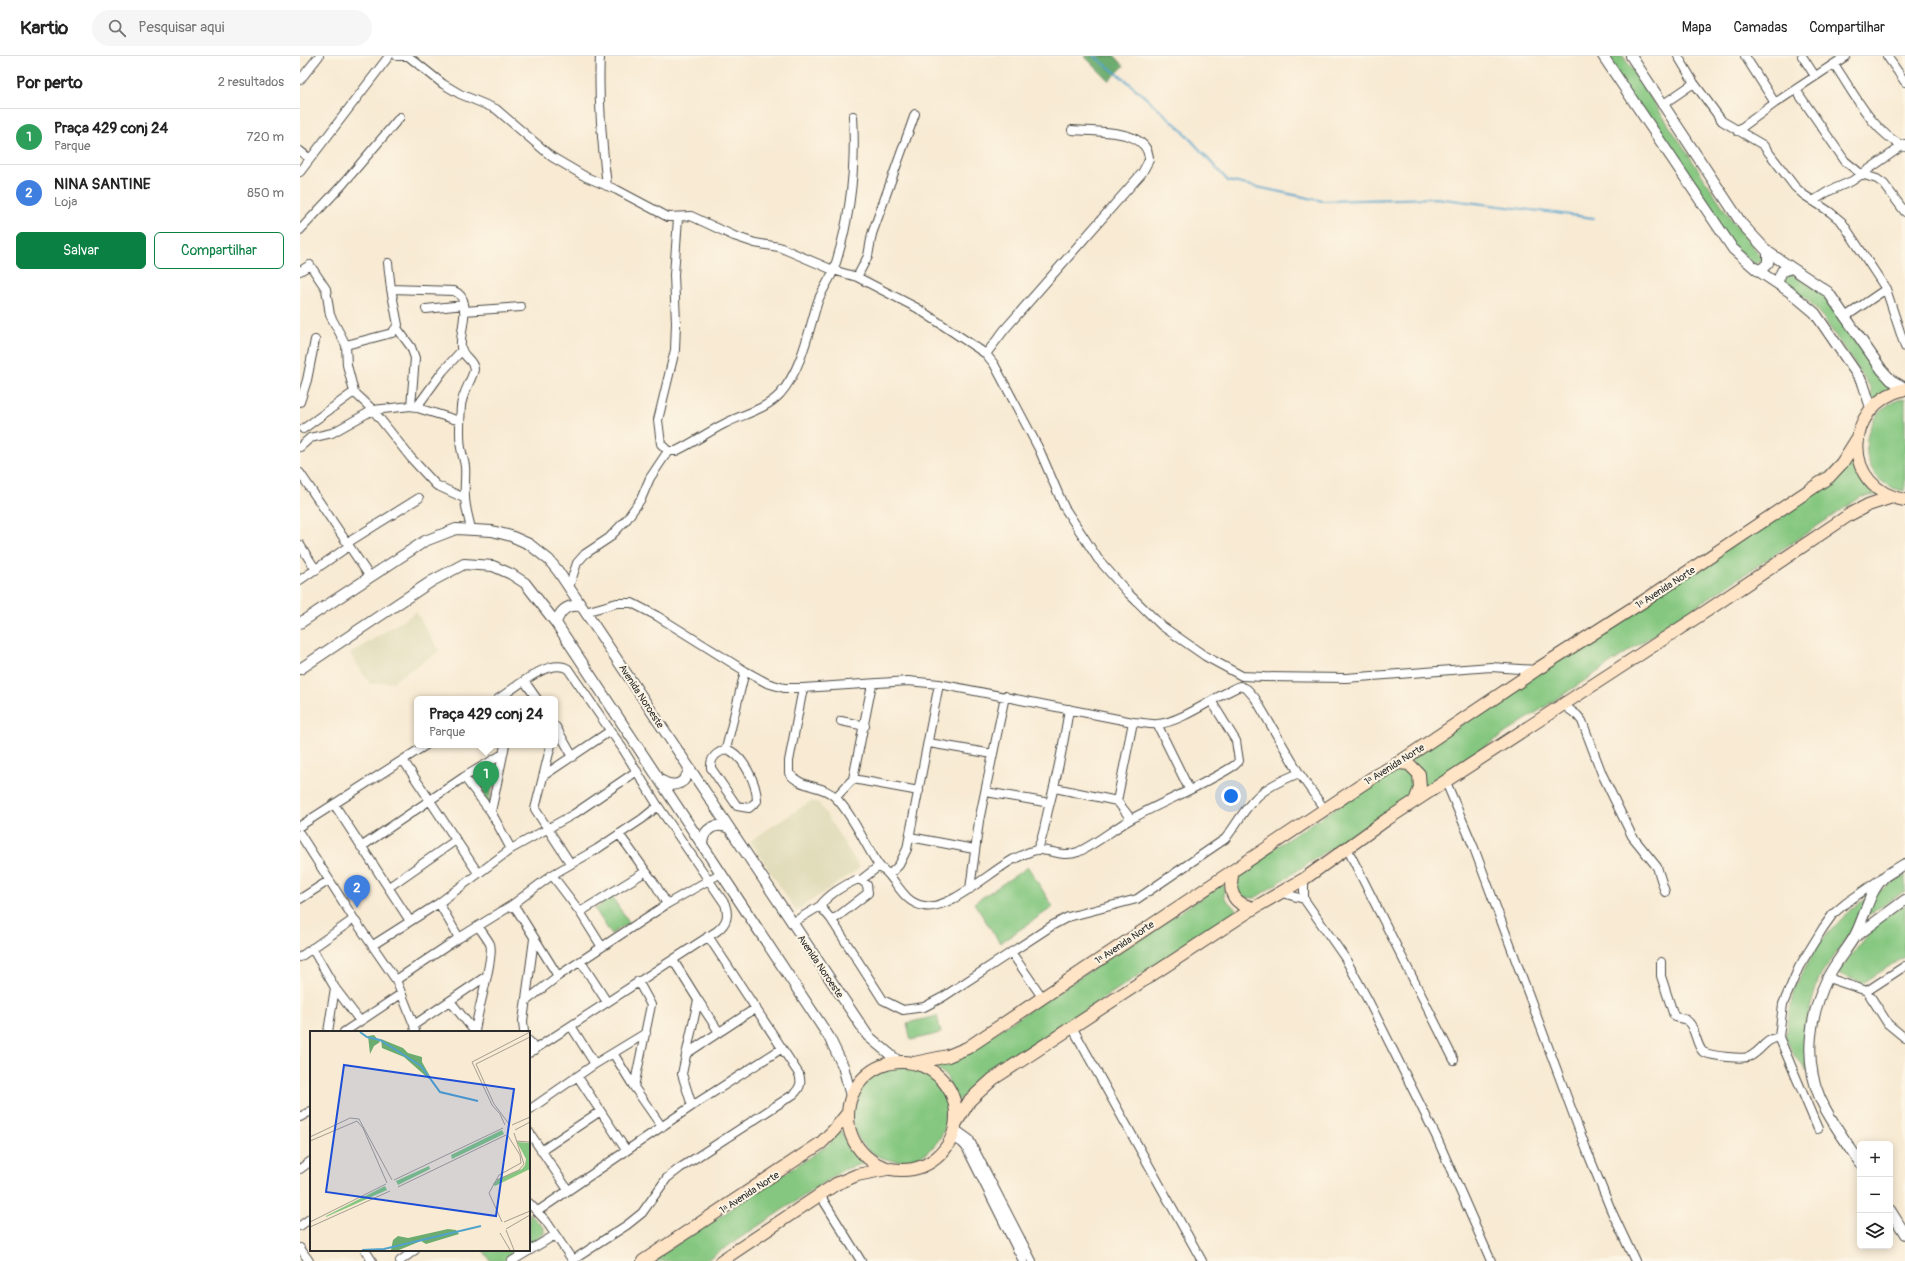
<!DOCTYPE html>
<html lang="pt">
<meta charset="utf-8">
<style>
:root{--surface:#fff;--page:#f6f6f6;--text:#222;--muted:#767676;--line:#e0e0e0;--accent:#0b8043}
body{margin:0;font-family:Pangolin,sans-serif;background:var(--page);color:var(--text)}
.controls{position:absolute;right:12px;bottom:12px;display:grid;overflow:hidden;border-radius:6px;box-shadow:0 2px 10px #0003}
.controls button{width:36px;height:36px;display:grid;place-items:center;padding:0;border:0;border-bottom:1px solid var(--line);background:var(--surface);color:var(--text);font:20px sans-serif}
.you{position:absolute;left:931px;top:740px;width:14px;height:14px;margin:-10px;border:3px solid #fff;border-radius:50%;background:#1a73e8;box-shadow:0 0 0 6px #1a73e833}
.badge{display:grid;place-items:center;width:26px;height:26px;border-radius:50%;background:var(--accent);color:#fff;font-size:13px;font-weight:700}
.pin{position:absolute;translate:-50% -33px;filter:drop-shadow(0 1px 2px #0008)}
.pin::after{content:'';position:absolute;top:21px;width:14px;height:12px;background:inherit;clip-path:polygon(0 0,100% 0,50% 100%)}
.popup{position:absolute;left:114px;top:640px;width:144px;height:52px;box-sizing:border-box;display:grid;place-content:center;border-radius:6px;background:var(--surface);filter:drop-shadow(0 1px 3px #0005);font-size:13px;white-space:nowrap;color:var(--muted)}
.popup b{font-size:15px;color:var(--text)}
.popup::after{content:'';position:absolute;left:50%;top:100%;margin-left:-8px;border:8px solid transparent;border-top-color:var(--surface)}
.list{margin:0;padding:0;list-style:none}
h2{display:flex;justify-content:space-between;align-items:center;height:52px;margin:0;padding:0 16px;font-size:17px}
h2 small{font-size:13px;font-weight:400;color:var(--muted)}
.list li{display:grid;grid-template-columns:26px 1fr auto;gap:12px;align-items:center;box-sizing:border-box;height:56px;padding:0 16px;border-top:1px solid var(--line)}
.list b{display:block;font-size:15px;white-space:nowrap}
.list p{margin:0;font-size:13px;white-space:nowrap;color:var(--muted)}
.list em{font-size:13px;font-style:normal;color:var(--muted)}
.actions{display:flex;gap:8px;padding:12px 16px}
.actions a{flex:1;padding:9px 0;border:1px solid var(--accent);border-radius:6px;text-align:center;font-size:14px;color:var(--accent)}
.actions .main{background:var(--accent);color:#fff}
.icon{flex:none;width:22px;height:22px;fill:none;stroke:currentColor;stroke-width:2;stroke-linecap:round;stroke-linejoin:round}
.map{position:relative;flex:none;width:1605px;height:1205px;overflow:hidden}
header{display:flex;align-items:center;gap:24px;box-sizing:border-box;height:56px;padding:0 20px;background:var(--surface);border-bottom:1px solid var(--line)}
header strong{font-size:19px}
nav{display:flex;gap:22px;margin-inline-start:auto;font-size:14px}
.search{width:280px;height:36px;background:var(--page);display:flex;align-items:center;gap:10px;box-sizing:border-box;padding:0 14px;border-radius:22px;color:var(--muted);font-size:15px}
main{display:flex}
aside{flex:1;background:var(--surface)}
.map>svg:first-child{display:block}
.built{fill:#e1dcba}
.green{fill:#85c780;stroke:#587956}
.forest{fill:#6cac6e;stroke:#4c6c4c}
.lines{fill:none;stroke-linecap:round;stroke-linejoin:round}
.stream{stroke:#51a3cc;stroke-width:2}
.minor-casing{stroke:#4a4844;stroke-width:10}
.tertiary-casing{stroke:#4a4844;stroke-width:12}
.secondary-casing{stroke:#4a4844;stroke-width:14}
.minor{stroke:#fff;stroke-width:8}
.tertiary{stroke:#fff;stroke-width:10}
.secondary{stroke:#ffe4c6;stroke-width:12}
.labels{text-anchor:middle;stroke-width:4;stroke-linejoin:round;paint-order:stroke}
.street-label{font-size:10px;fill:#2b2b2b;stroke:#fcf5e5}
.inset-river{fill:none;stroke:#51a3cc;stroke-width:2}
.inset-road{fill:none;stroke:#a69e90;stroke-width:1}
.view{fill:#1d4ed8;fill-opacity:0.15;stroke:#1d4ed8;stroke-width:2}
.inset-edge{fill:none;stroke:#2b2b2b;stroke-width:2}
</style>
<header>
<strong>Kartio</strong>
<div class="search"><svg class="icon" aria-label="search" viewBox="0 0 24 24"><circle cx="10" cy="10" r="6"/><path d="M15 15l6 6"/></svg>Pesquisar aqui</div>
<nav><a>Mapa</a><a>Camadas</a><a>Compartilhar</a></nav>
</header>
<main>
<aside>
<h2>Por perto<small>2 resultados</small></h2>
<ul class="list">
<li><span class="badge" style="background:#2e9e5b">1</span><div><b>Praça 429 conj 24</b><p>Parque</p></div><em>720 m</em></li>
<li><span class="badge" style="background:#3f7fe0">2</span><div><b>NINA SANTINE</b><p>Loja</p></div><em>850 m</em></li>
</ul>
<div class="actions"><a class="main">Salvar</a><a>Compartilhar</a></div>
</aside>
<div class="map">
<svg width="1605" height="1205" viewBox="0 0 1605 1205">
<rect width="100%" height="100%" fill="#fcf5e5"/>
<filter id="ink" filterUnits="userSpaceOnUse"><feTurbulence type="fractalNoise" baseFrequency=".025" numOctaves="2"/><feDisplacementMap in="SourceGraphic" scale="8" xChannelSelector="R" yChannelSelector="G"/><feConvolveMatrix kernelMatrix="1 2 1 2 8 2 1 2 1" color-interpolation-filters="sRGB"/></filter>
<filter id="wash" filterUnits="userSpaceOnUse"><feTurbulence type="fractalNoise" baseFrequency=".012" numOctaves="4" result="noise"/><feDisplacementMap in="SourceGraphic" scale="16" xChannelSelector="R" yChannelSelector="G"/><feGaussianBlur stdDeviation="0.9" result="paint"/><feColorMatrix in="noise" values="0 0 0 0 0 0 0 0 0 0 0 0 0 0 0 0 0 1.4 0 .05"/><feComposite in="paint" operator="in"/></filter>
<g filter="url(#wash)">
<rect width="100%" height="100%" fill="#f8ead3"/>
<!-- built -->
<path class="built" d="M116,556L139,595L92,626L70,628L50,598Z
M511,745L519,747L560,812L496,855L450,785Z"/>
<!-- green -->
<path class="green" d="M1304,0H1323L1433,166L1462,202L1459,206L1454,208L1430,187Z
M1484,216L1491,217L1523,238L1585,325L1594,332L1572,345L1571,332L1520,257L1508,244L1482,225Z
M1605,342V435C1553,428 1554,353 1605,342Z
M1554,398C1556,420 1562,425 1578,439L1561,441L1121,733L1111,703Z
M197,707L188,749L171,724Z
M1093,714L1106,715L1111,719L1114,730L1107,743L955,842L942,841L935,835L938,816Z
M728,811L753,851L700,887L674,847Z
M1605,819V835L1559,865L1519,922L1506,966L1507,1015L1495,1001L1485,981L1494,933L1519,887L1552,852Z
M924,827V841L937,855L677,1025L657,1046L647,1021L635,1010L663,998Z
M312,841L329,867L311,878L295,853Z
M1605,849V900L1563,927L1537,917L1580,864Z
M637,960L641,977L611,984L607,967Z
M551 1057a48 48 0 1 1 96 0a48 48 0 1 1-96 0Z
M541,1074L549,1093L564,1107L543,1114L405,1205H352L528,1089Z
M229,1157L244,1172V1178L229,1188Z
M183,1194H220L203,1205H191Z"/>
<!-- forest -->
<path class="forest" d="M784,0H815L824,10L809,25Z"/>
<g class="lines">
<!-- stream -->
<path class="stream" d="M794,0L828,26L881,73L928,125L1023,145L1136,142L1294,162"/>
</g>
</g>
<g filter="url(#ink)">
<g class="lines">
<!-- minor casing -->
<g class="minor-casing">
<path id="minor" d="M97,0H108L143,28L160,38L196,53L252,101L286,121L317,134L368,161L391,160L434,180L455,187L479,191L533,214L557,221L617,252L686,298L694,308L739,393L764,451L798,503L829,538L862,570L905,600L942,620L964,621L1046,622L1191,611L1236,614
M300,0C298,44 302,86 307,130
M1378,0L1394,27L1422,65L1463,89L1495,131L1504,139L1530,156L1542,166L1586,233L1605,291
M1445,0L1475,47
M1502,0L1515,20
M1587,0L1605,26
M1534,8C1554,37 1572,76 1605,91
M0,24L19,0
M1496,34L1545,105L1561,118L1577,123L1584,128L1605,156
M1362,49L1394,27
M1437,75L1475,47L1546,0
M0,95L10,103
M0,116L89,0
M1513,145L1529,135L1552,125L1605,88
M378,162L374,219L376,267L375,294L358,364L361,388L368,395H376C393,387 408,376 424,368C443,358 465,354 480,338C501,314 508,278 517,248C521,235 529,226 534,213C550,164 556,110 553,60
M0,174L43,128L100,61
M0,215L10,209L26,233L30,259L46,289L47,309L54,336L73,354L111,402L136,429L164,442
M557,221L568,200L572,178L615,58
M91,233L154,235C174,243 159,274 161,291C162,301 173,303 174,313C174,320 162,337 161,350C160,364 159,379 161,392C162,398 164,404 165,410C166,420 164,431 165,441C165,451 169,463 171,473
M126,253L164,249
M164,255L221,251
M1545,261L1586,233
M97,272L111,291L115,302L111,350
M46,289L92,277L98,269L91,233L88,207
M686,298L705,273L842,117L849,104C849,72 796,76 772,74
M0,346L7,324L15,284
M116,352L143,315L162,294
M3,373L54,336
M0,391L10,382L32,377L73,354L111,350L160,365
M0,417L70,521
M47,487L119,442
M0,489L16,514
M0,524L49,490
M269,531L277,507L285,498L309,482L327,463L341,443L350,422L368,395
M285,556L317,547H332L357,560L445,615L467,627L484,632H503L608,625L639,628L833,666C840,666 850,669 858,668C882,666 917,639 940,630L947,633L955,642L999,717L1025,754
M225,626L237,643
M503,632L489,705V717C501,733 523,728 536,742C554,761 564,787 578,808C581,813 586,815 589,819C600,832 606,847 624,850C649,855 692,814 714,803C721,800 729,795 737,794C750,793 762,802 778,796C798,787 814,772 833,762C866,744 903,730 935,709L939,705L936,685L912,646
M198,643C214,633 249,601 268,613L323,693L358,750L425,848C429,860 427,867 417,875L229,997
M1262,648L1277,659L1282,665L1302,718L1332,780L1357,811L1365,836
M541,665L565,670
M857,668L889,733
M256,671L273,701
M629,687L693,698
M205,689L191,756L211,793
M251,689L235,753L270,807
M426,693C443,698 457,728 457,745L449,752L437,750L411,712C410,701 417,697 426,693Z
M426,693L445,615
M103,704L178,817
M243,720L310,675
M164,721L191,756
M553,723L619,735
M1146,726L1174,792L1287,1095L1311,1154L1335,1205
M755,732L817,745
M686,736L750,747
M536,741L553,723L572,628
M34,748L110,865
M831,763L817,745L833,666
M0,770L126,689
M0,778L54,863L96,924L114,969L115,976
M319,778L355,828L367,848
M610,781L674,793
M61,791L164,721L203,698
M1047,792L1154,1004
M737,794C745,779 745,763 750,747C758,716 764,685 769,653
M252,819L280,856L302,891
M589,819L599,809L607,793L639,628
M1004,823V843L1045,902L1069,946L1136,1080L1191,1205
M556,824H561L567,829L568,837L537,861L531,863L520,850C528,839 544,829 556,824Z
M561,824L579,810
M89,831L156,784
M670,833L679,765L705,640
M982,837L1004,843
M0,843L28,825
M139,847L159,882
M212,849L217,854L258,920
M280,856L345,816
M531,863L583,944L603,954L624,951L643,941L753,869L768,861L837,843L925,783C935,771 942,756 953,745C965,731 983,724 999,717
M492,867L520,850
M73,889L139,847L211,793L274,758L337,715
M12,892L35,932L60,965
M711,896L742,941
M0,901L54,863
M373,904L398,944L382,1018L392,1050
M281,906L307,946
M1361,906V920L1374,960C1378,963 1382,961 1386,964C1396,970 1395,988 1403,996C1412,1000 1443,1004 1451,1000C1463,993 1464,984 1479,981
M1528,922L1567,935L1605,910
M96,924L159,882L212,849L252,819L297,793L342,763L358,750
M338,925L351,949L334,1031L362,1071
M1567,935L1588,968L1605,982
M398,944L419,976
M150,945L175,976
M226,945L258,920L367,848L421,817
M114,969L185,921
M271,970L295,1008
M772,971L902,1205
M28,976L35,932
M44,976L101,938
M175,976C176,959 195,899 190,888C187,882 182,876 178,870
M224,976L223,965L234,883
M229,985L235,994
M313,997L334,1031
M386,998L456,952
M278,1021L326,1094
M229,1054L295,1008L346,977
M0,1061L11,1055
M655,1073L669,1083L732,1205
M1518,1073L1479,981L1483,948L1499,911L1523,872L1533,858L1546,847L1579,824
M229,1076L268,1134
M652,1082L661,1086L666,1091L723,1205
M241,1095L299,1056
M0,1113L11,1105
M520,1139L561,1205
M229,1147L246,1165L273,1205
M238,1155L392,1050L481,993
M0,1170L11,1162
M0,1192L9,1205
M65,1194L72,1205
M273,1204L327,1169L342,1157L367,1122L380,1112L494,1038C500,1032 502,1027 499,1018L408,880
M100,1205L115,1194
M212,1205L255,1179"/>
</g>
<!-- tertiary casing -->
<g class="tertiary-casing">
<path id="tertiary" d="M1303,0L1433,193L1457,214L1490,236L1515,257L1563,327L1571,352
M1331,0L1442,168L1468,196L1528,236L1582,314L1591,324L1605,332
M1457,214L1463,212L1468,207V196
M1477,227L1482,215L1492,212
M0,567L125,485L156,473L192,475L211,480L229,488L249,504L258,515L568,980L599,1006
M256,567C260,554 267,548 281,550
M0,613L132,525L164,508L193,510L211,518L225,527L256,567L529,981L543,1010L551,1040
M362,725C375,733 387,727 389,712
M402,787C404,773 415,766 429,772
M1555,881L1605,844
M1560,1107C1547,1086 1530,1065 1520,1042C1503,1003 1510,958 1528,921C1535,907 1545,896 1553,883C1565,863 1567,838 1584,821C1590,816 1599,812 1605,808
M1590,1154L1605,1178"/>
</g>
<!-- secondary casing -->
<g class="secondary-casing">
<path id="secondary" d="M1605,333C1541,349 1542,434 1605,444
M1098,707L1109,708L1119,718L1120,732L1115,745
M933,815C928,835 932,848 954,852
M548 1060a54 54 0 1 1 108 0a54 54 0 1 1-108 0Z
M614,1007L648,1000L667,992L1072,722L1098,707L1236,614L1350,541L1529,421L1542,407L1557,383
M656,1067L670,1044L693,1023L954,852L1004,823L1086,764L1408,554L1549,459L1568,449L1592,441
M343,1205L521,1087L534,1074L547,1058
M421,1205L536,1128L557,1119L587,1113"/>
</g>
<!-- minor -->
<use href="#minor" class="minor"/>
<!-- tertiary -->
<use href="#tertiary" class="tertiary"/>
<!-- secondary -->
<use href="#secondary" class="secondary"/>
</g>
</g>
<g class="labels">
<!-- street labels -->
<g class="street-label">
<text transform="translate(1365 531) rotate(-33)" y="4">1ᵃ Avenida Norte</text>
<text transform="translate(342 640) rotate(57)" y="4">Avenida Noroeste</text>
<text transform="translate(1094 708) rotate(-32)" y="4">1ᵃ Avenida Norte</text>
<text transform="translate(824 886) rotate(-34)" y="4">1ᵃ Avenida Norte</text>
<text transform="translate(521 910) rotate(56)" y="4">Avenida Noroeste</text>
<text transform="translate(449 1136) rotate(-33)" y="4">1ᵃ Avenida Norte</text>
</g>
</g>
<!-- overview -->
<g transform="translate(10 975)">
<rect width="220" height="220" fill="#f8ead3"/>
<path d="M192,99L194,103L142,128L141,124ZM207,111L220,112V138L185,155L183,153L188,148L212,138L215,134L216,128ZM119,135L120,138L88,154L86,150ZM75,155L77,159L16,186V185Z" fill="#85c780"/>
<path d="M64,4L70,11L64,15L60,23L58,5ZM71,8L93,17L98,22L112,26V31L121,47L119,48L94,26L72,17ZM138,198L146,199L149,203L116,213L111,210L89,219H81L83,209L88,205L98,207Z" fill="#6cac6e"/>
<path class="inset-river" d="M50,1L57,6L70,9L111,35L130,61L168,70M52,219L74,218L171,195"/>
<path class="inset-road" d="M199,93L184,73L166,33L220,6M195,94L190,83L182,74L162,31L220,1M202,94L220,86M205,99L220,91M0,106L40,87L49,88L82,149M0,110L47,90L53,97L77,152M206,110L220,111M84,149L193,97M187,149L209,139L214,133L204,102M88,156L196,104M0,191L76,153M192,191L179,162L189,144L211,132L210,124L198,105M194,191L220,180M0,196L80,160M196,198L220,184M196,199L204,219M190,202L200,219"/>
<path class="view" d="M34,34L204,58L186,185L16,161Z"/>
<rect width="220" height="220" class="inset-edge"/>
</g>
</svg>
<div class="controls">
<button>+</button>
<button>−</button>
<button><svg class="icon" aria-label="layers" viewBox="0 0 24 24"><path d="M12 4l9 5-9 5-9-5zM3 14l9 5 9-5"/></svg></button>
</div>
<div class="you"></div>
<div class="pin badge" style="left:186px;top:738px;background:#2e9e5b">1</div>
<div class="popup"><b>Praça 429 conj 24</b>Parque</div>
<div class="pin badge" style="left:57px;top:852px;background:#3f7fe0">2</div>
</div>
</main>
